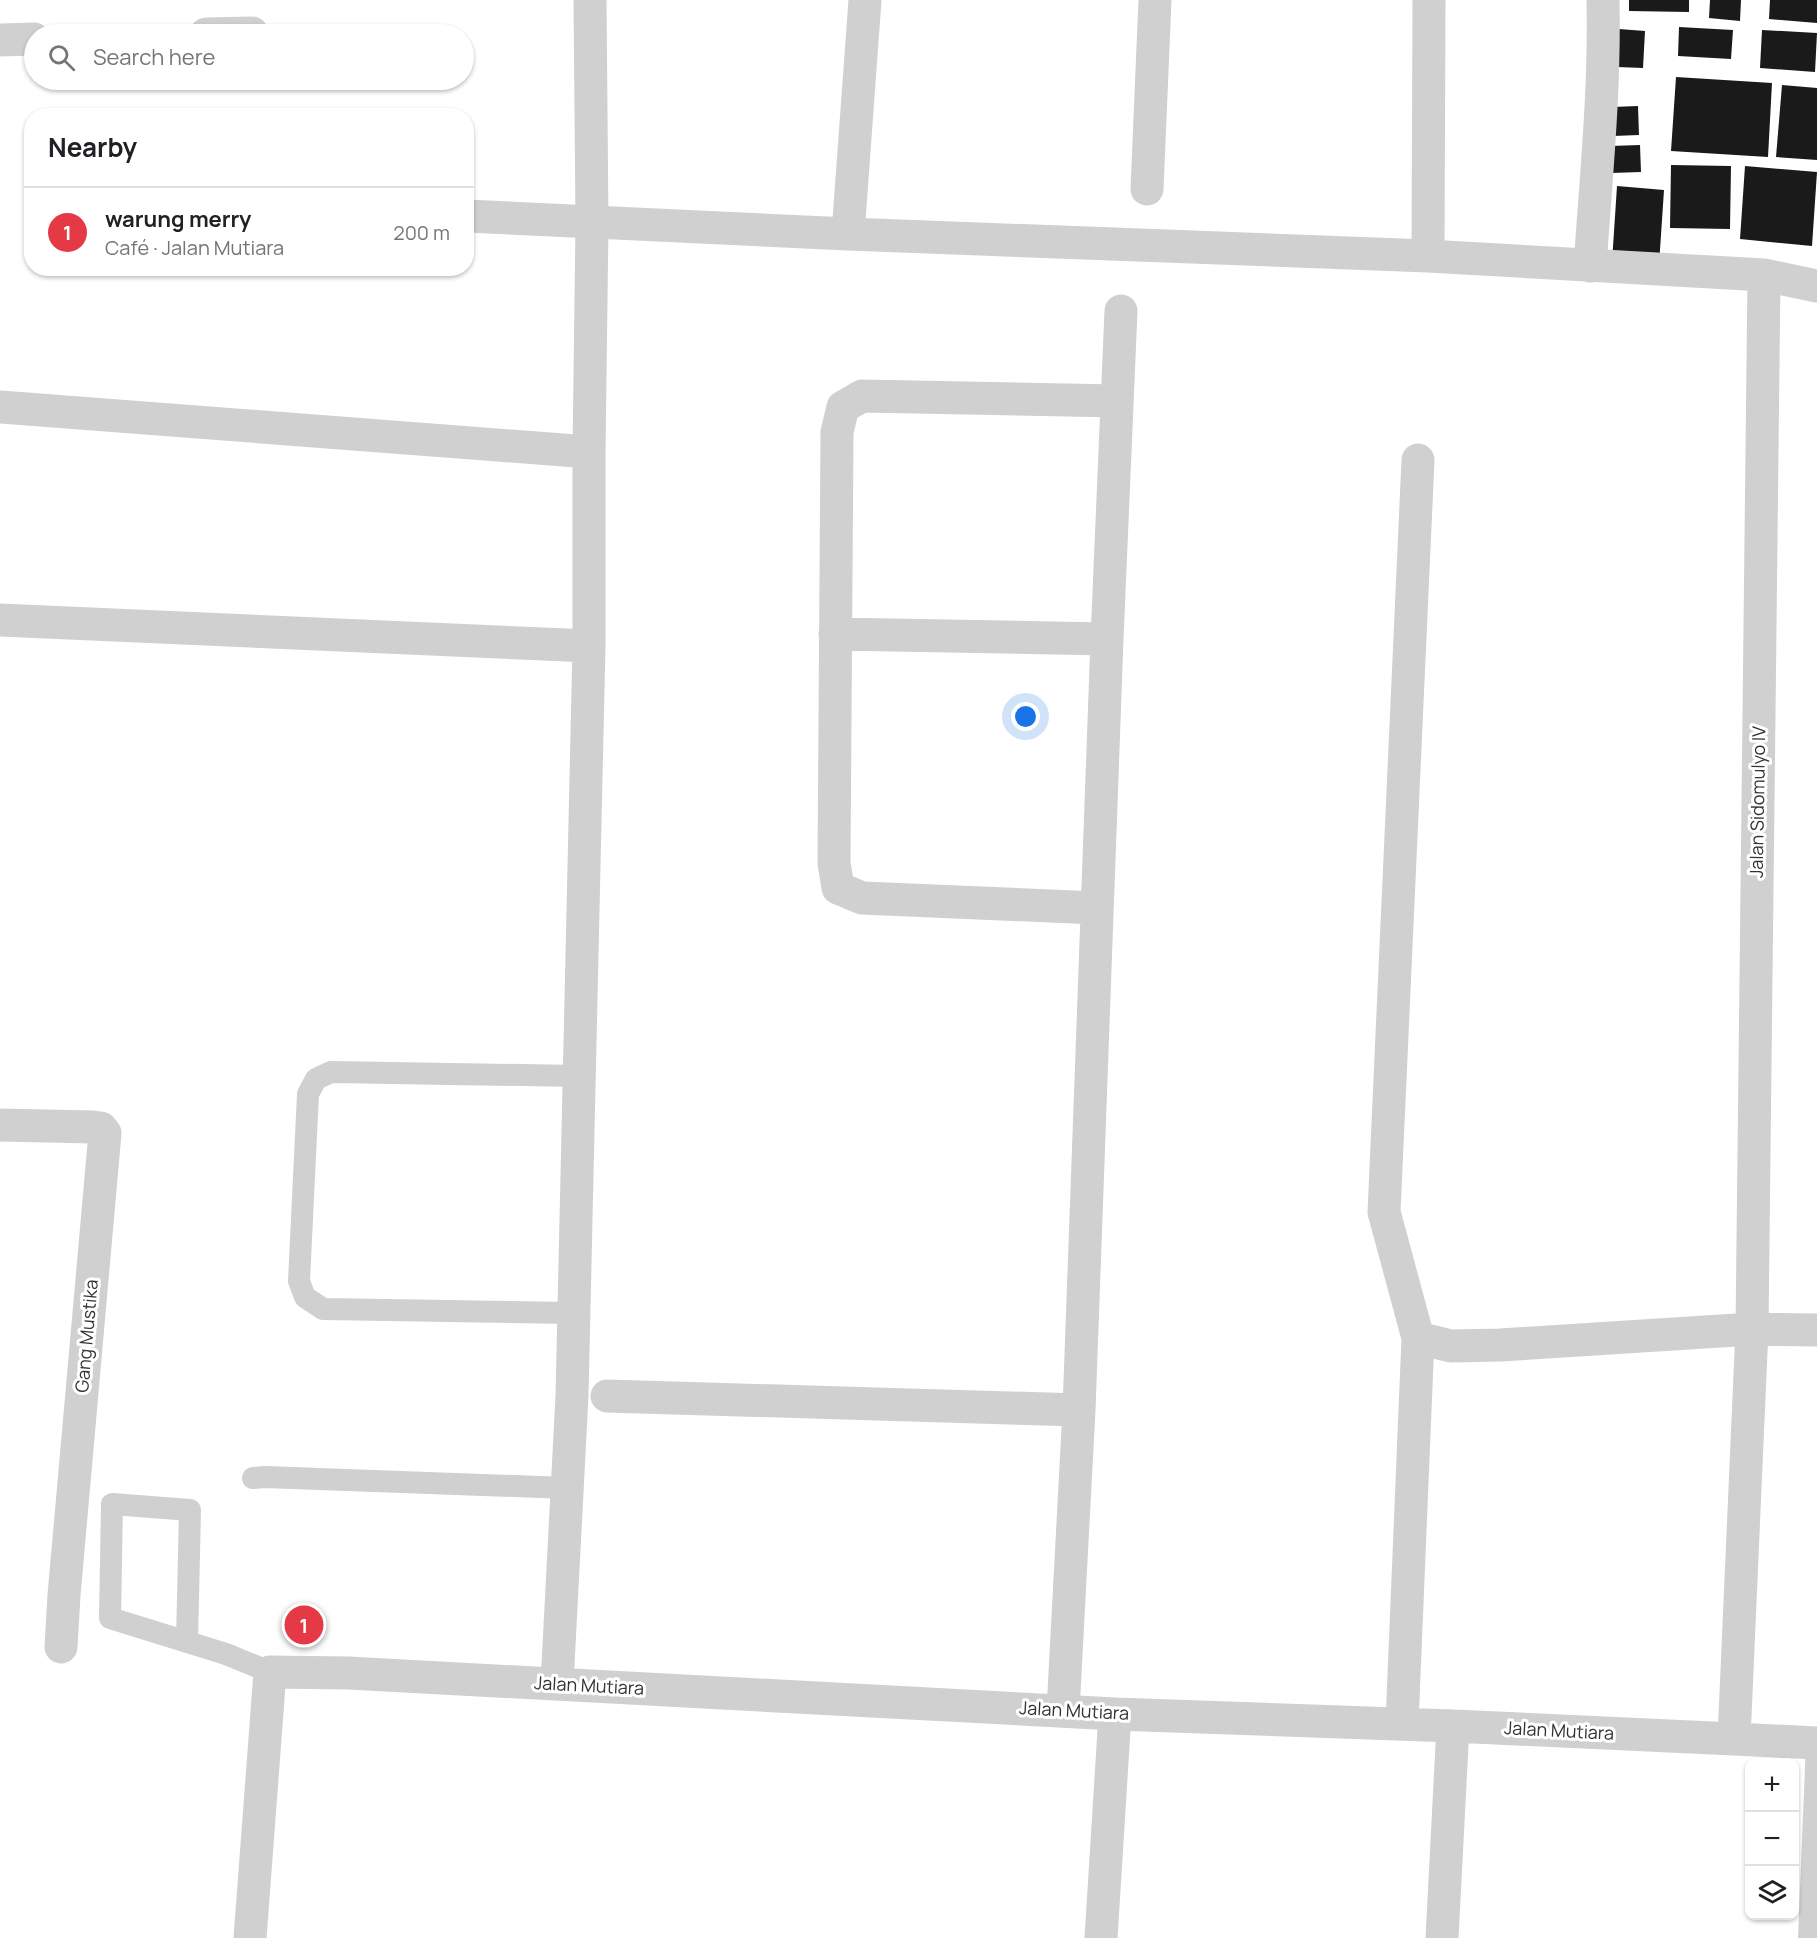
<!DOCTYPE html>
<meta charset="utf-8">
<style>
:root{--surface:#fff;--page:#f2f2f2;--text:#202124;--muted:#757577;--line:#e0e0e0;--accent:#e63946}
body{margin:0;font-family:Manrope,sans-serif;background:var(--page);color:var(--text)}
.controls{position:absolute;right:18px;bottom:18px;display:grid;overflow:hidden;border-radius:12px;box-shadow:0 2px 4px #0004}
.controls button{width:54px;height:54px;display:grid;place-items:center;padding:0;border:0;border-bottom:2px solid var(--line);background:var(--surface);color:var(--text);font:30px sans-serif}
.you{position:absolute;left:1026px;top:717px;width:21px;height:21px;margin:-15px;border:4px solid #fff;border-radius:50%;background:#1a73e8;box-shadow:0 0 0 9px #1a73e833}
.badge{display:grid;place-items:center;width:39px;height:39px;border-radius:50%;background:var(--accent);color:#fff;font-size:20px;font-weight:700}
.pin{position:absolute;translate:-50% -50%;border:3px solid #fff;box-shadow:0 2px 6px #0006}
.list{margin:0;padding:0;list-style:none}
h2{display:flex;justify-content:space-between;align-items:center;height:78px;margin:0;padding:0 24px;font-size:26px}
h2 small{font-size:20px;font-weight:400;color:var(--muted)}
.list li{display:grid;grid-template-columns:39px 1fr auto;gap:18px;align-items:center;box-sizing:border-box;height:90px;padding:0 24px;border-top:2px solid var(--line)}
.list b{display:block;font-size:22px;white-space:nowrap}
.list p{margin:0;font-size:20px;white-space:nowrap;color:var(--muted)}
.list em{font-size:20px;font-style:normal;color:var(--muted)}
.icon{flex:none;width:33px;height:33px;fill:none;stroke:currentColor;stroke-width:2;stroke-linecap:round;stroke-linejoin:round}
.map{position:relative;flex:none;width:1817px;height:1938px;overflow:hidden}
.search{position:absolute;background:var(--surface);box-shadow:0 2px 4px #0004;left:24px;top:24px;width:450px;height:66px;display:flex;align-items:center;gap:15px;box-sizing:border-box;padding:0 21px;border-radius:33px;color:var(--muted);font-size:22px}
.panel{position:absolute;background:var(--surface);box-shadow:0 2px 4px #0004;left:24px;top:108px;width:450px;height:168px;border-radius:24px}
.map>svg:first-child{display:block}
.building{fill:#1a1a1a}
.lines{fill:none;stroke-linecap:round;stroke-linejoin:round}
.service{stroke:#d0d0d0;stroke-width:22}
.minor{stroke:#d0d0d0;stroke-width:33}
.labels{text-anchor:middle;stroke-width:6;stroke-linejoin:round;paint-order:stroke}
.street-label{font-size:18px;fill:#333;stroke:#fff}
</style>
<div class="map">
<svg width="1817" height="1938" viewBox="0 0 1817 1938">
<rect width="100%" height="100%" fill="#fff"/>
<!-- building -->
<path class="building" d="M1629,0H1689V12L1629,11Z
M1710,0H1741L1740,21L1709,18Z
M1770,0H1817V23L1769,19Z
M1679,27L1733,30L1731,59L1678,56Z
M1619,29L1645,31L1643,68L1617,67Z
M1762,30L1817,33L1815,72L1760,68Z
M1676,77L1772,83L1768,157L1671,151Z
M1782,85L1817,88V160L1776,157Z
M1638,106L1639,135L1613,136L1612,107Z
M1640,145L1641,172L1611,173L1610,146Z
M1671,165L1731,166L1730,229L1670,228Z
M1745,166L1817,172L1812,246L1740,239Z
M1617,186L1664,190L1659,265L1612,262Z"/>
<g class="lines">
<!-- service -->
<path class="service" d="M573,1313L323,1309L305,1297L299,1281L308,1094L316,1079L331,1072L579,1076
M253,1478L265,1477L567,1488
M187,1642L190,1510L112,1504L110,1618L226,1654L270,1672
M1809,1938L1817,1743"/>
<!-- minor -->
<path class="minor" d="M206,34L252,33
M0,40L34,39
M1147,189L1155,0
M466,216L848,234L1428,256L1764,275L1817,286
M848,234L865,0
M1428,256L1429,0
M1590,266C1596,178 1605,89 1603,0
M0,407L589,452
M1418,460L1384,1212L1418,1338L1451,1346L1501,1345L1752,1329L1817,1330
M0,620L589,646
M835,634L1107,639
M1097,908L862,898L838,888L834,863L837,432L843,407L862,396L1116,401
M0,1125L93,1127L101,1128L105,1133L64,1595L61,1647
M607,1396L1079,1410
M557,1684L572,1396L589,646V452L592,223L590,0
M1063,1711L1079,1410L1107,639L1121,311
M1402,1724L1418,1338
M1734,1739L1817,1743
M250,1938L270,1672L348,1673L1115,1714L1453,1726L1734,1739L1752,1329L1764,275
M1101,1938L1115,1714
M1442,1938L1453,1726"/>
</g>
<g class="labels">
<!-- street labels -->
<g class="street-label">
<text transform="translate(1758 802) rotate(-89)" y="6">Jalan Sidomulyo IV</text>
<text transform="translate(87 1336) rotate(-85)" y="6">Gang Mustika</text>
<text transform="translate(589 1686) rotate(3)" y="6">Jalan Mutiara</text>
<text transform="translate(1074 1711) rotate(3)" y="6">Jalan Mutiara</text>
<text transform="translate(1559 1731) rotate(3)" y="6">Jalan Mutiara</text>
</g>
</g>
</svg>
<div class="controls">
<button>+</button>
<button>−</button>
<button><svg class="icon" aria-label="layers" viewBox="0 0 24 24"><path d="M12 4l9 5-9 5-9-5zM3 14l9 5 9-5"/></svg></button>
</div>
<div class="you"></div>
<div class="pin badge" style="left:304px;top:1625px">1</div>
<div class="search"><svg class="icon" aria-label="search" viewBox="0 0 24 24"><circle cx="10" cy="10" r="6"/><path d="M15 15l6 6"/></svg>Search here</div>
<section class="panel">
<h2>Nearby<small></small></h2>
<ul class="list">
<li><span class="badge">1</span><div><b>warung merry</b><p>Café · Jalan Mutiara</p></div><em>200 m</em></li>
</ul>
</section>
</div>
